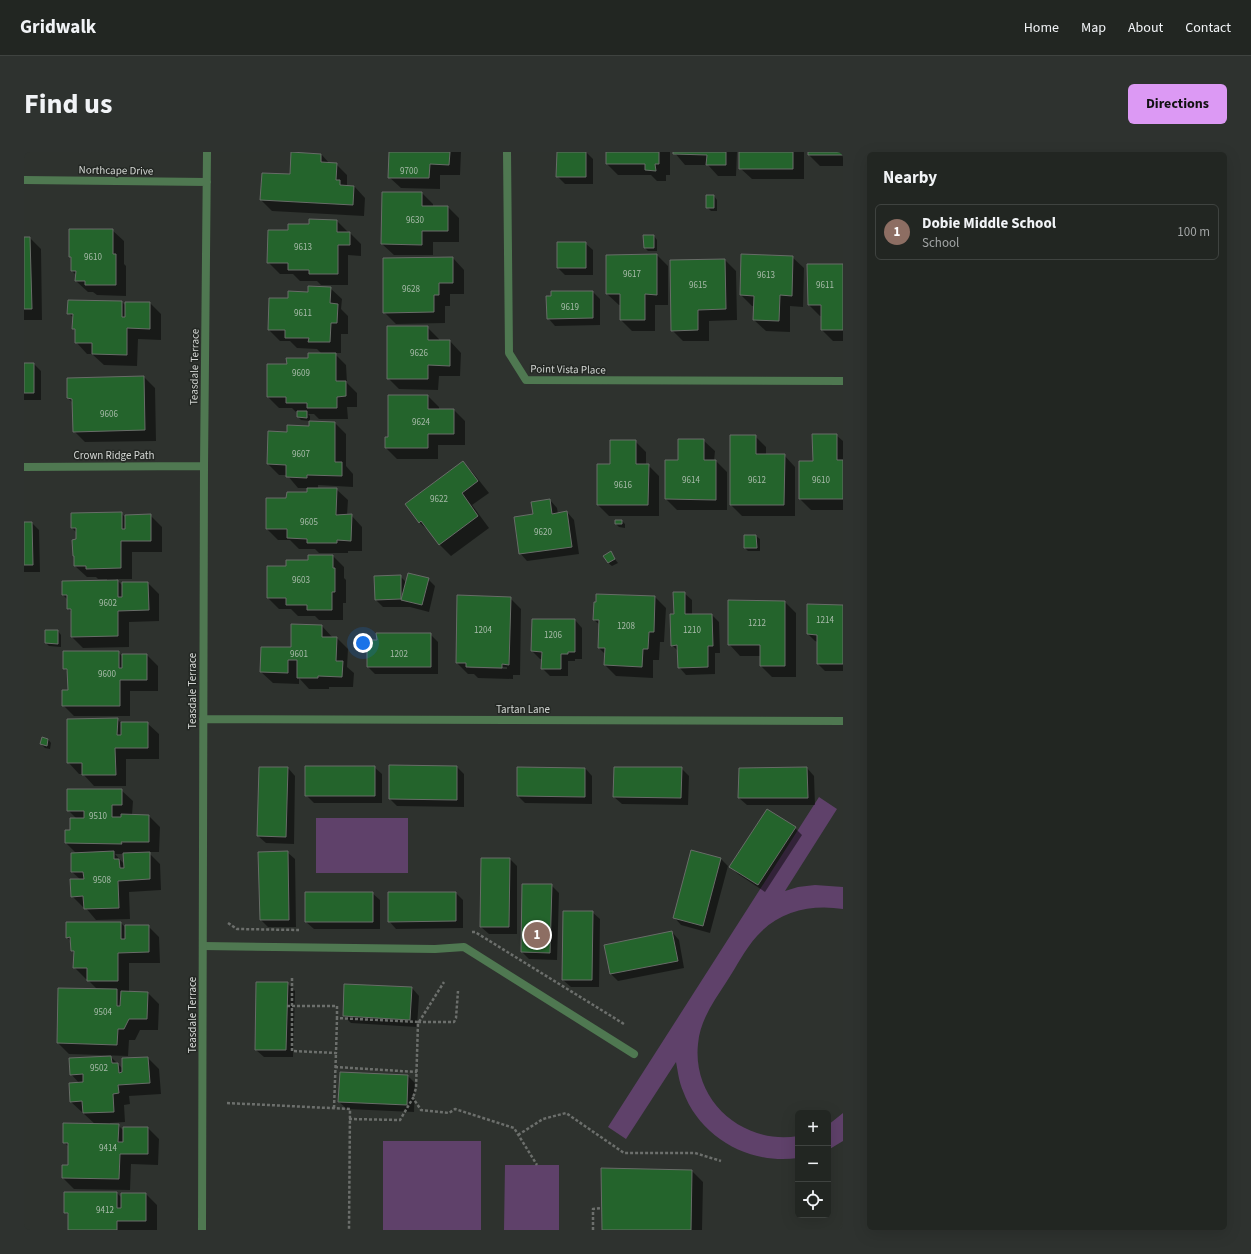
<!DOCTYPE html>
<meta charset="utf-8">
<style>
:root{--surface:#222622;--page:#2e322f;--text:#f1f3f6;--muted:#a2a5a5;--line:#3f4340;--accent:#dc99f4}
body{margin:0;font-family:"Source Sans 3",sans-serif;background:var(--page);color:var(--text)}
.controls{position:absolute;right:12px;bottom:12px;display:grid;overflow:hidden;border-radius:6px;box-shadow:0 4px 16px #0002}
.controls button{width:36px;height:36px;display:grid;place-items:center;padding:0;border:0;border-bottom:1px solid var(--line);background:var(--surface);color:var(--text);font:20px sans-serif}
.you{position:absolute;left:339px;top:491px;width:14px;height:14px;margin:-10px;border:3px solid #fff;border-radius:50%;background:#1a73e8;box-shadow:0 0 0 6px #1a73e833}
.badge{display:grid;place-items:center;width:26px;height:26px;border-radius:50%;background:var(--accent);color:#fff;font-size:13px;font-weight:700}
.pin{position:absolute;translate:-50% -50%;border:2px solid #fff;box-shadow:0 1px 4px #0006}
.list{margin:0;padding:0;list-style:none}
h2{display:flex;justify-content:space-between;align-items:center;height:52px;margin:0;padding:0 16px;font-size:17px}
h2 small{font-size:13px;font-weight:400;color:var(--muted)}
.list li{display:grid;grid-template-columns:26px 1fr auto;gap:12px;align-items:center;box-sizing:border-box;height:56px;margin:0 8px 8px;padding:0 8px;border:1px solid var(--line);border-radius:6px}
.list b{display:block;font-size:15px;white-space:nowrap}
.list p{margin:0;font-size:13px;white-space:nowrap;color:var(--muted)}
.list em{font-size:13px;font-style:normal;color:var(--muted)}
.icon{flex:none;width:22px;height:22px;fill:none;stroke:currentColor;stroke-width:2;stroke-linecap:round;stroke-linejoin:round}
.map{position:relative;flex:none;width:819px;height:1078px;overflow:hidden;border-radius:6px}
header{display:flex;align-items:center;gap:24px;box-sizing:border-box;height:56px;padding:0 20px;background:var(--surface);border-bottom:1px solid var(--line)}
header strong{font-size:19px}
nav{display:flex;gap:22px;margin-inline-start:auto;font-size:14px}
.intro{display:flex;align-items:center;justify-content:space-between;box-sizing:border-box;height:96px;padding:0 24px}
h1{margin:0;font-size:28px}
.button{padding:10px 18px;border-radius:6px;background:var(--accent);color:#111;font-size:14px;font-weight:700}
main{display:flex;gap:24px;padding:0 24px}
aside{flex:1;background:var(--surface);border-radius:6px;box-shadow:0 4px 16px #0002}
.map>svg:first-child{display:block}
.green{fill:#5f416a}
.shadow{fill:#0007;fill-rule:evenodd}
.building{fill:#24642c;stroke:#686c68}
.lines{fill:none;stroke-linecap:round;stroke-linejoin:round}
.path{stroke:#6c6f6c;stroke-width:2.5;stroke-dasharray:3 2;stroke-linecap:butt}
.lane{stroke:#4f7851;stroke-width:8}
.street{stroke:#4f7851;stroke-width:8}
.labels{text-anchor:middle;stroke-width:3;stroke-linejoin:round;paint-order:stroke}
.number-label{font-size:9px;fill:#a7baa9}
.street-label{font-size:11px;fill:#d3d6d3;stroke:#242824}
</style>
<header>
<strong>Gridwalk</strong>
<nav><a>Home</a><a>Map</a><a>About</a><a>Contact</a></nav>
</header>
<div class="intro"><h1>Find us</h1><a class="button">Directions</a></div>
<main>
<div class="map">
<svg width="819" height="1078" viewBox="0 0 819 1078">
<rect width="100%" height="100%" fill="#2e322e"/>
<!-- green -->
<path class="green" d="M795,645L813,657L761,739L774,735L791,733L819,735V757C787,752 755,759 733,784C721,797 713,814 703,829C690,849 676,868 674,892C668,949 719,993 774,984V1006C726,1013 676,986 659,939C655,930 654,920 652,910L602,987L584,975Z
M292,666H384V721H292Z
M819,961V989L804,998V973Z
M359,989H457V1078H359Z
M481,1013H535V1078H480Z"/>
<!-- shadow -->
<path class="shadow" d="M366,0H437L436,23H416V37L377,36L365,25Z
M534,0H562L569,7V32H541L533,24Z
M583,0H646V23H642V29H633L627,23H594L583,12Z
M650,0H713L712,24H694L684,13H661Z
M716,0H780V27H728L716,16Z
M785,0H819V14H796L785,3Z
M297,2L306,12H312L323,23V34H330L341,46L340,64L248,59L237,48L267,23Z
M359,41H398L409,52V55H424L435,66V90H409V103H370L358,92Z
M690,44L693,48V59H687L683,55Z
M313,69L324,80V81H326L337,92V104L324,103V133H297L293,129H276L269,122H256L244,110L265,79L286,73Z
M88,78L100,89V112L102,114V144L73,143L69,140H64L52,129V123L48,119V107L46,104Z
M630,84L633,88V99H624L621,96Z
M0,86H6L17,97L18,168H0Z
M561,91L569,98V123H541L534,116Z
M633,103L644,114V153H631V179H608L597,168V153H595L583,142Z
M768,105L780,116L779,155L766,154V180L742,179L730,168L731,154H728L717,143Z
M429,106L440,118V142H426V154H421V171L372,172L360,160Z
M701,108L712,119L713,168L685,169V189H659L648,178Z
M819,113V189H809L798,178V164H796L785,153Z
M306,136L318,147L317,157L324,164V182H317V201H310L322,213L323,231L333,241V255H323L324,267H295L290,262H284L286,264V269L277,268L274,265V262L268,256H255L244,245L264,213L298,202L293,197L273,196L266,189H256L245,178L265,147L285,141Z
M569,140L576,147V173L531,174L524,166Z
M98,150L102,154L126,151L137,162V188L114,187L113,214L80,213L68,202H63L52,190V179L49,176L50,166L44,161Z
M403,175L415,187V189H426L437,201L436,224H415L414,238L375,237L364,226Z
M0,212H10L17,219V248H0Z
M120,225L131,236L132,289L61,290L50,279L49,251L44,246Z
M404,244L415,255V258H430L441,269V293H414V307H373L362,296L365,286Z
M286,270L311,271L322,282V314L329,322V335L294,333V337H312L324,348L323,363H327L338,375V399H324V401H295L291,397H275L266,388H254L243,377L263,347L284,341V336H274L263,323H255L244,312L245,280L264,281L286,275Z
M812,283L819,289V358H787L776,347L790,310Z
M731,284L742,295V303H760L771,315V364H718L707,353Z
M679,288L691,299L690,309H692L703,320V358H653L642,347L655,309Z
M611,289L622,300V313H624L635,324V364H585L574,353L587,313Z
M439,310L450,322L465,341L448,353L465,376L427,404L416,393L407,381L395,370Z
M526,348L533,356L534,362L543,360L550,368L555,402L503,409L496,401L510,363Z
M97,361L102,366L126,363L138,375V400H108V427H92L99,434L124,431L135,442V469L105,470V495L59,496L48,485V460L44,457V448L39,443L83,429V427H74L72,425H63L51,414V405L50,404L53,388V381L48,376Z
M598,369L601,372V376L595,375L592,372Z
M0,371H8L15,378L16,420H0Z
M732,384L736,387V399H724L721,396Z
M586,401L594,411L588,414L584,411Z
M309,404L320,415V426L322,428V451H319V468H295L291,464H274L267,457H255L244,446L263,415L285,409Z
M376,424L383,431L404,427L411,434L405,460L386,455H359L352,448Z
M660,441L668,448V463H688L695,470L696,501H691V522L662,523L655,515L654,499L648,493Z
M631,445L642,456L640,490H636L635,508H629V526L592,524L581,513L582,503L575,496L576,473L570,468Z
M486,446L497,457L496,523H489V527L454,526L450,522H444L433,511ZM444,514L483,515V517L446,516Z
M761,450L772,461V525H748L737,514V504H716L705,492Z
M819,454V519H801L794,512V490L791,489L784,482Z
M551,468L558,476V507H551V509H544V524H526L518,516L519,507H516L508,499Z
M298,474L309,486H313L324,497L323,515L330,521L329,535H305V537H285L275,526V532L249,531L237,520Z
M34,479L37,483V495L25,494L22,491Z
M406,482L414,490V522H351L344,515L354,489Z
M94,500L99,505L123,503L134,514V539H106V564H50L39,553L45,539L44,520L40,516Z
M93,567L97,571H123L135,582V607H102V634H70L59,622H55L44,610Z
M19,586L24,587L27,591L26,597L21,596L17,592Z
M350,615L358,622V651H290L282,643Z
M433,615L440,622V655L373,654L366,647Z
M264,616L271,624L270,692L242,691L234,684Z
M561,616L568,624V652L501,651L494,644Z
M657,616L665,624L664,653L598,652L590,645Z
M783,616L790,624L791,653H723L715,646Z
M97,638L109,649L108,663L125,664L136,675L135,700H124L136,712L137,738L105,740L106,767L72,768L61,755H59L48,744L57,728L48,720L53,702L42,691L53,667L44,658ZM91,702H100V712Z
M771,676L778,683L741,740L714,722L707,715Z
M263,700L271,707L272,775H244L237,768Z
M486,707L493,714V782H465L457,775Z
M697,707L704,714L686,781L657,773L650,765Z
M527,733L535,741L533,808L505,807L498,800Z
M348,741L356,748V777H290L282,770Z
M432,741L439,748V776L372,777L365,769Z
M568,760L576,767L575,835H547L539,828Z
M97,771L102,776L124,774L135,785L136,811H105V840L124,841L135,852L134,878H116L111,888H105L104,904L45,902L34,891L35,837L74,838L64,828V827H62L50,815L51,802L48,799L47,790L43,785Z
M648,780L655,788L660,816L594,829L587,822Z
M263,831L271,839L269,905H240L232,898Z
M388,836L395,844L393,875L327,871L320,864Z
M87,905L99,917L124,906L135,917L137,942L105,944L106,952L100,953L101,970L86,971V973H94L100,979L124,976L135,987L134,1013L107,1012L106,1038L50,1037L39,1026L45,1014V995L40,990L72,973L47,950L56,932L47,922Z
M384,924L391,931L390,960L323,957L315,950Z
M668,1019L679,1030L678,1078H579Z
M93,1041L98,1046L122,1042L133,1053V1078H45V1064L41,1060Z"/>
<!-- building -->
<path class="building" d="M267,0L297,2V10L313,11L312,28H316V33L330,34L329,53L236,48L238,21L266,22Z
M365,0H426L425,13L406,12L405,26H364Z
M533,0H562V25H532Z
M582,0H635V12H631L632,19L621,18V12H582Z
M649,0H702V13H682L683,3L649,2Z
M715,0H769V17H715Z
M784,0H819V3H784Z
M358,40H398V54H424V79H398V93L357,92Z
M682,43H690V56H682Z
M285,67L313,68V80H326V93H314V122H285V118H264V111H243L244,78H264V72H285Z
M45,77H89V102H92V133H61V129H51L52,119H47V105H45Z
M619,83H630V96H620Z
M0,85H6L8,157H0Z
M533,90H562V116H533Z
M633,102V143L621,142V168H596V142H582V103Z
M717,102L769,104L768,144L756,143L755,169L729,168L730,144L716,143Z
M429,105V131H415V143H410V160L359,161V106Z
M701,107L702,157L674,158V178L647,179L646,108Z
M783,112H819V178H797V153H784Z
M284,134L307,135L306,151L314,152L313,171H307L306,190H284L285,186H261V178H244L245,146H264V139L284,140Z
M527,139H569V166L523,167L522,144H527Z
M44,148L98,149V165H101V150H126V177L103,176V203L68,202V191H51V177H48L49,162H43Z
M363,174H404V188H426V214L404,213V227H363Z
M284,201H312V229H322V244L313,245V256H283V251H262V245H243V212H263L262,206H284Z
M0,211H10V241H0Z
M120,224L121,278L49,280L48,247L43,246V226Z
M364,243H404V257H430V282H404V296H361V285H364Z
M273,259H283V266L273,265Z
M285,269L311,270V310H318V324L283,323V326L262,325V313L243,312L244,279L263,280V273L285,274Z
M788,282H813V308H819V347H775V309H789Z
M706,283H732V302H761L760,353H706Z
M654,287H680V308H692V348L641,347V308H654Z
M586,288H612V312H625L624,353H573V312H586Z
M439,309L454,329L438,341L454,364L415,393L397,369L395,371L381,352Z
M283,336H313L312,363L328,362L327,389L313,388V391H283V387L263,386V377H242V346H262L263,340H283Z
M526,347L528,362L543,359L548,395L495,402L490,365L509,362L507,350Z
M98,360V377H101V363L127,362V389H97V416L62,417V414H50V404H49L48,388L52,387V376H47V361Z
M591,368H598V372H591Z
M0,370H8L9,413H0Z
M720,383H732L733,396H720Z
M587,399L591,407L584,411L579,404Z
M284,403H309V416H311V440H308V458H283V453H262V446H243V414H262V408H284Z
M384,421L405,426L398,453L377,448Z
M377,423V447L351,448L350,424Z
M94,428V445H98V430H124L125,458L94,459V484L47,485V457H43V443H38V429Z
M649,440H661V462H688L689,494H684V515L654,516L653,493L647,494L646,462H650Z
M572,442L631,444L630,480H625L624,497H619L618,515L580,513L581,496H574L575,468H569L570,450H572Z
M433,443L487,445L485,513L478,512V516L442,515V511H432Z
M704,448L761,449V514H736V493H704Z
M783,452L819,453V512H793V483L783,482Z
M508,467H551V500H544V502H537V517H517L518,500L507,499Z
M267,472L298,473V485H313L312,509H319L318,525L294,524V526H273V508H264V521L236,520L237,495H267Z
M21,478H34V492L21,491Z
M352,481H407V515H343V488H353Z
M39,499H95V516H98V502H123V528H96V554H38V538H44L43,517H39Z
M94,566L93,583H97V570H124V596H91L92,623H58V611H43V567Z
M18,585L24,587L23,594L16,592Z
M365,613L433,614V648L365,647Z
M281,614H351V644H281Z
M235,615H264L262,685L233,684Z
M493,615L561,616V645L493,644Z
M590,615H658L657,646L589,645Z
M783,615L784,646H714L715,616Z
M43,637H98V653H88V665H97V662L125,663V690H97L98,692L41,691V678H46V666H60V659H43Z
M743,657L772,675L734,733L705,715Z
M667,698L697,706L679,774L649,766Z
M90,699V707H95L96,716H100L99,701L126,700V727L94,729L95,756L60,757L59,744L47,745L46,727H60L59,720H47V701Z
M264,699L265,768H236L234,700Z
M457,706H486L485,775H456Z
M498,732H528L526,801L497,800Z
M281,740H349V770H281Z
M364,740H432V769L364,770Z
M539,759H569L568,828H538Z
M42,770H97V787H101V773H125V800L94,801V829H63V816H49L50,799H47L46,785L42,786Z
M648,779L654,809L586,822L580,793Z
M232,830H264L262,898H231Z
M320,832L388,835L386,868L319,864Z
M34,836L93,837V854H96L97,839L124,840L123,867H105L100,877H94L93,893L33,891Z
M87,904L88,911H94L95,921L98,920V906L124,905L126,931L94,933L95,941L89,942L90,960L59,961L58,949L46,950L45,931L59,930V922L46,923L45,906Z
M316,920L384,923L383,953L314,950Z
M39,971L95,972L94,990H99V975H124V1002H96L95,1027L38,1026V1013H44V991H39Z
M577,1016L668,1018L667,1078H578Z
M40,1040H93V1056H97V1041H122V1069H93V1078H44V1061H40Z"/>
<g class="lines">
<!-- path -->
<path class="path" d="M204,771L213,777L275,778
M448,780H451L600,872
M268,826V899L312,901L313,866
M263,854H313V866L394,870L392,936L389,946
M394,870H430L432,866L434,839
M395,870L420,830
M311,915L393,920
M203,951L326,957L325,1078
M310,956L312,901
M325,967L376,968L389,946L397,958L425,961L431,957L490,976L513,1013
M494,983L519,967L542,961L600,1001H671L697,1009
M569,1078V1057L578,1056"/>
<!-- lane -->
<path class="lane" d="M179,794L411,797L440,795L610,902"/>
<!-- street -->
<path class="street" d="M483,0L485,201L502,228L819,229
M0,28L183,30
M0,315L180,314
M179,567L819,569
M178,1078L180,314L183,0"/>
</g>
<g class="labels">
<!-- number labels -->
<g class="number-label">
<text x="385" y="22">9700</text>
<text x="391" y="71">9630</text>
<text x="279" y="98">9613</text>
<text x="69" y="108">9610</text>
<text x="608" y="125">9617</text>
<text x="742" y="126">9613</text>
<text x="674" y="136">9615</text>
<text x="801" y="136">9611</text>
<text x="387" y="140">9628</text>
<text x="546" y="158">9619</text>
<text x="279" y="164">9611</text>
<text x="395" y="204">9626</text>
<text x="277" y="224">9609</text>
<text x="85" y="265">9606</text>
<text x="397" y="273">9624</text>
<text x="277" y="305">9607</text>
<text x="667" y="331">9614</text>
<text x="733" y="331">9612</text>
<text x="797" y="331">9610</text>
<text x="599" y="336">9616</text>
<text x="415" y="350">9622</text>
<text x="285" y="373">9605</text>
<text x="519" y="383">9620</text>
<text x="277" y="431">9603</text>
<text x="84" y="454">9602</text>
<text x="801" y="471">1214</text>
<text x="733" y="474">1212</text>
<text x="602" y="477">1208</text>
<text x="459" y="481">1204</text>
<text x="668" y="481">1210</text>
<text x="529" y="486">1206</text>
<text x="275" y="505">9601</text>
<text x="375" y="505">1202</text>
<text x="83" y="525">9600</text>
<text x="74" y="667">9510</text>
<text x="78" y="731">9508</text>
<text x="79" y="863">9504</text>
<text x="75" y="919">9502</text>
<text x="84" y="999">9414</text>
<text x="81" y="1061">9412</text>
</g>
<!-- street labels -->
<g class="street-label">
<text transform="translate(92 18) rotate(1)" y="4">Northcape Drive</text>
<text transform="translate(170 215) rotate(-89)" y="4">Teasdale Terrace</text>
<text transform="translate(544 217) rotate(1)" y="4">Point Vista Place</text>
<text x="90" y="307">Crown Ridge Path</text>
<text transform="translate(168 539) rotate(-90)" y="4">Teasdale Terrace</text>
<text x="499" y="561">Tartan Lane</text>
<text transform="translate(168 863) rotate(-90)" y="4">Teasdale Terrace</text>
</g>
</g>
</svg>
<div class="controls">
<button>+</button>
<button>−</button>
<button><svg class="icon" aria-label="locate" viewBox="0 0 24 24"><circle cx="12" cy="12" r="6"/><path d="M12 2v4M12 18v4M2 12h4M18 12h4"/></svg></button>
</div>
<div class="you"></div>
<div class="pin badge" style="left:513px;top:783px;background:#8d6e63">1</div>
</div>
<aside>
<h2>Nearby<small></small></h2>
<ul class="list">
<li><span class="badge" style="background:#8d6e63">1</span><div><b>Dobie Middle School</b><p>School</p></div><em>100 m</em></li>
</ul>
</aside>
</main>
